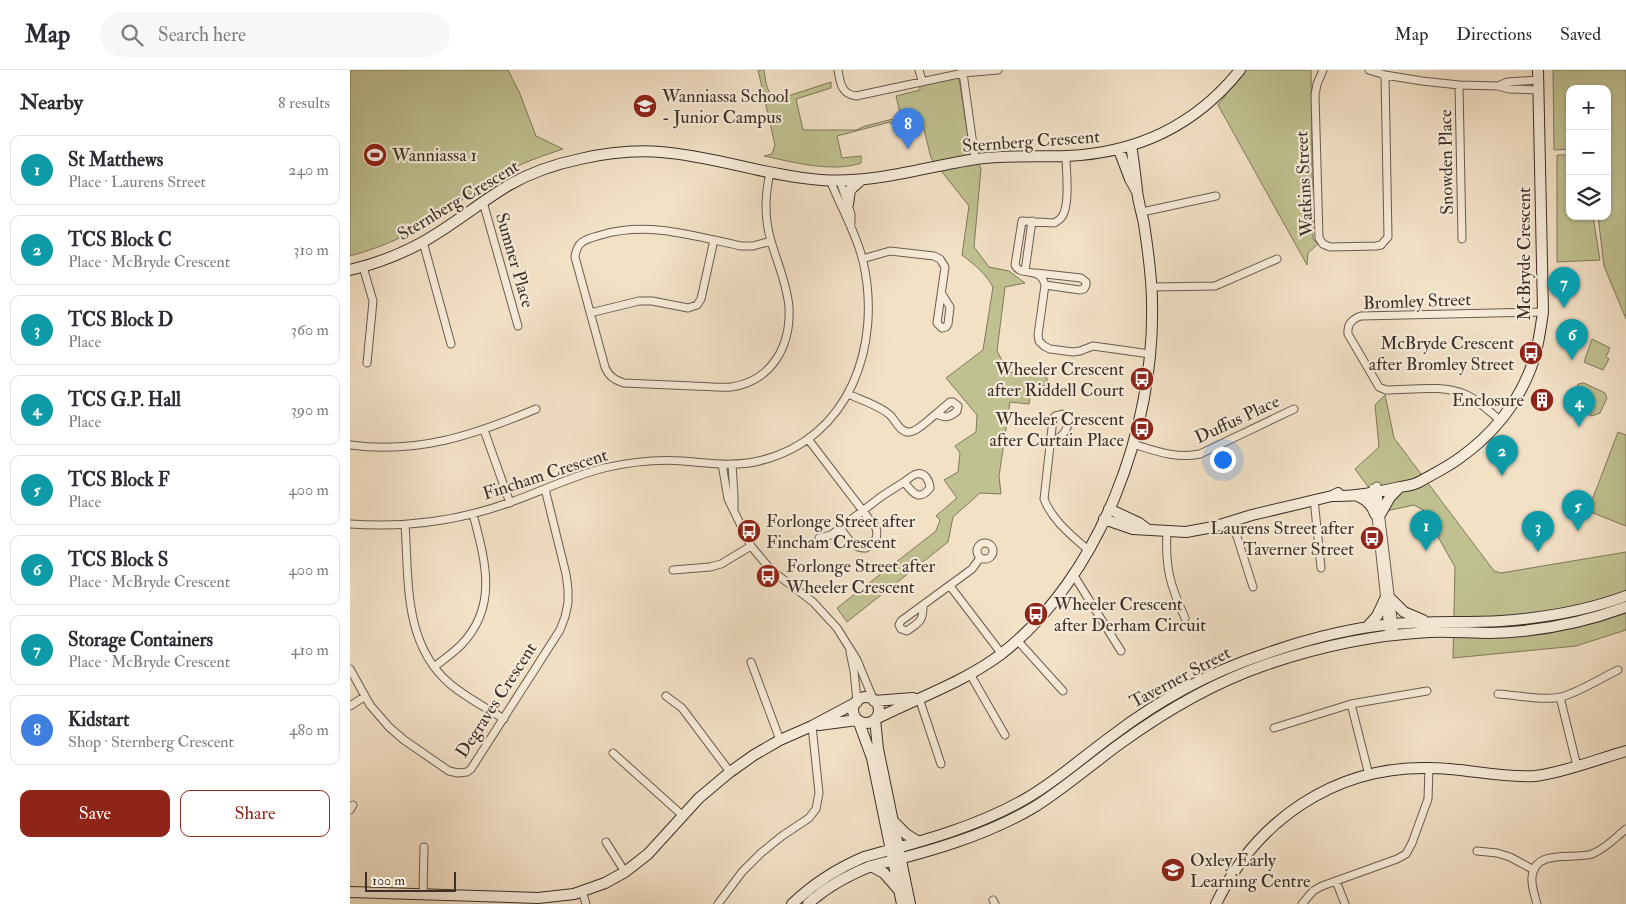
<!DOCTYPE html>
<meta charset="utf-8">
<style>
:root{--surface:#fff;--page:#f7f7f7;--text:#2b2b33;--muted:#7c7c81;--line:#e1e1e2;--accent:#8f2418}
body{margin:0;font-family:"IM FELL Double Pica",serif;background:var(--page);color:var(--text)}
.controls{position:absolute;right:15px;top:15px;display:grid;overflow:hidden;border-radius:10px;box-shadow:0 1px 4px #0004}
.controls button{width:45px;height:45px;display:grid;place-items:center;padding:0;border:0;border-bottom:1px solid var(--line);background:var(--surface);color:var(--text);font:25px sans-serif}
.scale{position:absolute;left:15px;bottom:12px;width:91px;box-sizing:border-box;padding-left:5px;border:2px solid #3b2f28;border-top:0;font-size:14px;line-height:18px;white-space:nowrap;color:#3b2f28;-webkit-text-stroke:4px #f7ecda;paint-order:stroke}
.you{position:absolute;left:872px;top:389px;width:18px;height:18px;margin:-12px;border:4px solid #fff;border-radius:50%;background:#1a73e8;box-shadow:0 0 0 8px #1a73e833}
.badge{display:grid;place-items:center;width:32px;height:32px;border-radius:50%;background:var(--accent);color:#fff;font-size:16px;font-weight:700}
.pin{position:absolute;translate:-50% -41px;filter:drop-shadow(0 1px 2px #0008)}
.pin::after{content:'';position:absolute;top:26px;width:18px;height:15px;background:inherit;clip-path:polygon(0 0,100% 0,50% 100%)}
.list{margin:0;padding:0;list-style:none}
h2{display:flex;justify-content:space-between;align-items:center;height:65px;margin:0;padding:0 20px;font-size:21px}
h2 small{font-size:16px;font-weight:400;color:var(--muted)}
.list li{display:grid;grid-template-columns:32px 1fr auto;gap:15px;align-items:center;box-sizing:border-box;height:70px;margin:0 10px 10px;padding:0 10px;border:1px solid var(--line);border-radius:10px}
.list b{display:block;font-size:19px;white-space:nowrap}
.list p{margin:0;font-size:16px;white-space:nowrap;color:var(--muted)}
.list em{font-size:16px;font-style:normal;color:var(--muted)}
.actions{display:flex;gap:10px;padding:15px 20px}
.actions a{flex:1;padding:11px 0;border:1px solid var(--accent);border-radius:10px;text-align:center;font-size:18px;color:var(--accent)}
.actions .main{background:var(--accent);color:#fff}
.icon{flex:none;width:28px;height:28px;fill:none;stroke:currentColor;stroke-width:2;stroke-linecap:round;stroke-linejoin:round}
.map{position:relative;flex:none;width:1276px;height:834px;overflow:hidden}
header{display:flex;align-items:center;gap:30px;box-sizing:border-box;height:70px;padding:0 25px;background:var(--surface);border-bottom:1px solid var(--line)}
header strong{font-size:24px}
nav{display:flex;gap:28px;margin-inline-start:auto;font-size:18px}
.search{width:350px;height:45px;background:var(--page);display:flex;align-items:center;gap:12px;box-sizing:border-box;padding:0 18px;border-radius:28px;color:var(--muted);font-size:19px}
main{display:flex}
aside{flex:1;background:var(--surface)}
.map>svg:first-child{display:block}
.green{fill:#c0c191;stroke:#7e785c}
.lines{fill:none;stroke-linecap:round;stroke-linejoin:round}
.street-casing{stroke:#695c50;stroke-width:9}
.secondary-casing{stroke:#3b2f28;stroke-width:12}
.street{stroke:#f7ecda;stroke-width:7}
.secondary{stroke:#f7ecda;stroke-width:10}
.labels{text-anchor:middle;stroke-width:4.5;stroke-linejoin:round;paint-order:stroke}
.poi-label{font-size:18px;fill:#3b2f28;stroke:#f7ecda;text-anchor:start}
.street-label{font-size:18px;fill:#3b2f28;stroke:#f7ecda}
</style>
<header>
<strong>Map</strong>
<div class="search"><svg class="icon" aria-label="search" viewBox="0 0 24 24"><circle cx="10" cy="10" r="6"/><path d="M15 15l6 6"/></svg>Search here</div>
<nav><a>Map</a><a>Directions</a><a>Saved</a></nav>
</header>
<main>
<aside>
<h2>Nearby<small>8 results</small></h2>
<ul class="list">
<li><span class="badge" style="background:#0f9aa8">1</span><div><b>St Matthews</b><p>Place · Laurens Street</p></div><em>240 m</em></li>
<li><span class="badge" style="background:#0f9aa8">2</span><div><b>TCS Block C</b><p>Place · McBryde Crescent</p></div><em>310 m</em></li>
<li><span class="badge" style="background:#0f9aa8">3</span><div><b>TCS Block D</b><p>Place</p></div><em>360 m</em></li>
<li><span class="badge" style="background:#0f9aa8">4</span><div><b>TCS G.P. Hall</b><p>Place</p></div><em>390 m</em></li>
<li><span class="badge" style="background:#0f9aa8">5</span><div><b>TCS Block F</b><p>Place</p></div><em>400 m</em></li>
<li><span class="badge" style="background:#0f9aa8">6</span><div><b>TCS Block S</b><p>Place · McBryde Crescent</p></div><em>400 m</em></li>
<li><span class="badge" style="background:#0f9aa8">7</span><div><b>Storage Containers</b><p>Place · McBryde Crescent</p></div><em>410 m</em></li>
<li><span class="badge" style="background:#3f7fe0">8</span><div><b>Kidstart</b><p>Shop · Sternberg Crescent</p></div><em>480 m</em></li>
</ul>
<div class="actions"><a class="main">Save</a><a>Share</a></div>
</aside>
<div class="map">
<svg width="1276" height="834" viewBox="0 0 1276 834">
<rect width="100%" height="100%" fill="#f3e1c6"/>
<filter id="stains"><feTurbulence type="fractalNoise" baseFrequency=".004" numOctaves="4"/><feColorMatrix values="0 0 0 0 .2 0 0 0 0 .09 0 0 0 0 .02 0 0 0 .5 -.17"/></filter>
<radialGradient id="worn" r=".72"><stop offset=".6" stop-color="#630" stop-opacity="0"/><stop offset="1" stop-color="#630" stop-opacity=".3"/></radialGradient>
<!-- green -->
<path class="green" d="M0,0H158L170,24L186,66L213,79C192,86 171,93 152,104C124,120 99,140 71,156C49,170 25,179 0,186Z
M408,0H414C416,11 416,26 429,29L481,12V18L446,29L453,60H506L515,56L551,47L546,26L570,20L569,13L609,8L620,81L631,98L624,177L639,197L659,201L675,213L655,217L647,281L658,302L697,307V316L682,314L679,334L660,332L649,406L651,424L630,423L603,447L598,472L497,552L487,538L586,461L590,450L586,446L607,428L594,410L608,402L610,383L605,376L626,362L627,345L596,308L633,280L643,217C636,204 624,194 612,185L619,136L581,88L571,47L541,54L540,52L487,66L492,88L511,86V93C482,103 443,92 414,86L422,84L425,75Z
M895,0H961L963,169L968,174L958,183L957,195L868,35Z
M1203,0H1276V249L1254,196L1248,146H1257V19H1220V79L1204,80Z
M1207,85H1220V146H1243L1250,190L1207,192Z
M1242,269L1260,278L1256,287L1259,289L1253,300L1234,292Z
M1234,313L1255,323L1257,328L1250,343L1242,346L1224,338L1223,335C1226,327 1225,321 1228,314Z
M1035,325L1044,368L1144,501L1151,503L1276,482V560L1226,576L1103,588L1105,497L1073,440L1064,435L1036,441L1005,399L1029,377L1025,335Z
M1268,362L1276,365V456L1238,441Z"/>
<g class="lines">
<!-- street casing -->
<g class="street-casing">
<path id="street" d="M488,0C490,12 491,24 506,26L613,3L648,0
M569,0L572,11
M973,0L967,14L965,25L969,168L973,174L980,177L1026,176L1031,175L1038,167L1035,5
M1019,0L1035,5L1072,11L1109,15L1148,16L1159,19L1188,20
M613,3L625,89
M1109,15L1112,169
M1148,16L1157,12L1188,10
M716,86C716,101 720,131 713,145C711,149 708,151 704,153L672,151L665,195C671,208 690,195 695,215L688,265L689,271L694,276L700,279L723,282L730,281L743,276L800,284
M420,102C415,126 414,147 421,171L403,176H391C344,166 298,151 251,165C237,169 227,170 225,187L255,297C259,307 265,310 274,313C297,314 320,315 343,316C355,316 368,318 381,317C422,311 441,276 439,237C437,214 427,192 421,171
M490,111L501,144V153
M133,132L168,256
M792,142L866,126
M73,172L101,274
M512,189L540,181L584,186L590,189L595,197L587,253L592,258L596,257L598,254L600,237L592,224
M13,197L23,231L17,293
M675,201L682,151
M686,203L731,208L736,212V215L734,219L730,220L695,215
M802,217L865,216L927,189
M240,243L289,231H302L338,238L347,235L351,229L364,170
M498,324C511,330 529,335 540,345C546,351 550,363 560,362C568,361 579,349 586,344C595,348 599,348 607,341L608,336L603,332H600L586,344
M1151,351C1140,342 1129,331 1117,325C1093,314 1061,320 1036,320L1029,317L998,264C997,254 1002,249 1011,246L1193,242
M134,360L160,433
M458,369L526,458C529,469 524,472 516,478C503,479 497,467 490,458
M701,374C710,367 719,362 718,349L712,344L705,346L703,349L694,429C702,450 721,465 738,480
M783,374C806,381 826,389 850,384L944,339
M0,375C69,384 124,365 186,339
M372,394L378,429L401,476L421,500L463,532L487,558L507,590L524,631
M382,394L384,426V439
M1027,416L1045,566
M1023,418L1038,559
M964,429L971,498
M882,451L903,517
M0,454C55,458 109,451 161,432C192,421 222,406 254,398C280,392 307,389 333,391C359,393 384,397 409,391C501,369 532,274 513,191C506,162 491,138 480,110
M55,455C59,509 53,573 99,613C115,627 135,637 154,649
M817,462C815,498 820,515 835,548
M469,468L481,465L532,426L554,412C562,421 568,433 580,418C580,414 579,411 576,407C568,399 561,407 554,412
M627 481a8 8 0 1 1 16 0a8 8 0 1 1-16 0Z
M323,500L360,497L371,494L401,476
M723,504L771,581
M600,516L651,583
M573,536C573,552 569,552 557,561L551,559L549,555L551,551L622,499L630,488
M667,570L713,621
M500,582L504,601L507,631
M401,592L430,670
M84,597C93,590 103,583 111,575C149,536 135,490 123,444
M0,599L20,635L39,657L54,670L99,701L108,703L117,702L121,699L210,560L215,547L218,533V519L216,504L195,419
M620,604L655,665
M1148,624C1165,625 1196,631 1211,627C1230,622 1249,609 1268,600
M316,626L332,638L380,702
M1210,627L1227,696
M569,628L591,694
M1001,634L1019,705
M0,636L14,627
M924,658L1001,634L1077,621
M263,683L332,745
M0,740L3,735
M256,772L275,802
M1127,781L1147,783L1160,787L1184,800
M986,811L995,834
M232,821L236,834
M73,825L74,777
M643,830L645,834
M368,834L392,802L411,783L432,766L459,748L466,739L469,723L462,656
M952,834L963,821L972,816L1047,789L1056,784L1062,773L1078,729L1079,698
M1187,834C1185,826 1181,816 1182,807C1185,778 1223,790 1242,784C1255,779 1265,768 1276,759"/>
</g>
<!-- secondary casing -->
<g class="secondary-casing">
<path id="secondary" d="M769,80L780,109L786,120
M498,134L500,120L511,110
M0,200C25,194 49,185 71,173C102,156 129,133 159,115C180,103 206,94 230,89C256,83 284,80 311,82C365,86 416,106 471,110C524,114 574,97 626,89C656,85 687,87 717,86C787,83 846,55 890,0
M1005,425C1014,428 1022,434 1025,444
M982,426C1005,427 1028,422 1050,417C1056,416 1064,415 1069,412C1083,404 1098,397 1111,387C1140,366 1164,338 1178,305C1187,285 1190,263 1193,242L1188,0
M759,439L789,453L797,459
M1031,443L1040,427L1050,417
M754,449L783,459L836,462L863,457L902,445L982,426L988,423
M1041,529L1054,542L1073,550
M1017,557L1027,546L1035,529
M503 640a13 13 0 1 1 26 0a13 13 0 1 1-26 0Z
M524,631L563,628
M525,649L528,679L560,834
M526,649C567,628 612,613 650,585C751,507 805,357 802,233C802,206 798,180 794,154C792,143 788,132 787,120C785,105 784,91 781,76
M508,650L522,688L552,834
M469,655L507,650
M543,751L556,764L567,771
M521,796L534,803L547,818
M0,822L188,828L224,824L255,813L275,802L298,784L349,728L380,702L404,685L430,670L462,656L507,632
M442,834C463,814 488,798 514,787C570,772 627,757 677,728C708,710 734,686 763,665C808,631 858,603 912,585C954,570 999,558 1044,554C1080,551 1115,553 1151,551C1193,548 1236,541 1276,526
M458,834C476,817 499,805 521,796C578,782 636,766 686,736C716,717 742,694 771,673C815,641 863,613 915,595C967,577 1023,565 1079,562C1099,561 1120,563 1140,563C1186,562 1233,553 1276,537
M866,834C906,750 985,696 1079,698C1115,698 1149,708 1185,706C1213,703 1248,689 1276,681"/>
</g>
<!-- street -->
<use href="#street" class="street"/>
<!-- secondary -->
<use href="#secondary" class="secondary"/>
</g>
<!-- icons -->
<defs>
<g id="school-disc" transform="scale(1.25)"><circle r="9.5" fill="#8f2418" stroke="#f7ecda"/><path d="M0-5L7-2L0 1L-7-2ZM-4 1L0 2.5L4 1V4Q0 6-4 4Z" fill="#fff"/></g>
<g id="stadium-disc" transform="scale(1.25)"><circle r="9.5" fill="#8f2418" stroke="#f7ecda"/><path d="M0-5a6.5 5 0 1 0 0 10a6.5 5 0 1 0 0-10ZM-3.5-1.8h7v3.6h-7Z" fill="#fff"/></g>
<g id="bus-disc" transform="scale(1.25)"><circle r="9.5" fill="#8f2418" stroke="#f7ecda"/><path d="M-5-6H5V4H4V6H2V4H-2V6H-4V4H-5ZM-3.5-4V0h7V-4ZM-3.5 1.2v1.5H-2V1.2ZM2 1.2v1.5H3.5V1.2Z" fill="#fff"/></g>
<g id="building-disc" transform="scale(1.25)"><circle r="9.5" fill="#8f2418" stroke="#f7ecda"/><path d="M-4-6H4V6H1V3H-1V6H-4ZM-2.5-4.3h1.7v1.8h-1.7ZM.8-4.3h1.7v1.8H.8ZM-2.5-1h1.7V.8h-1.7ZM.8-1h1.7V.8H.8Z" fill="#fff"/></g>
</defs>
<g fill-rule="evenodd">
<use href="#school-disc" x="295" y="36"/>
<use href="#stadium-disc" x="25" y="85"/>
<use href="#bus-disc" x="1181" y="283"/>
<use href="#bus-disc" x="792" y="309"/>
<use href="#building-disc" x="1192" y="330"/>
<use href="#bus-disc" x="792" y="359"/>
<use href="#bus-disc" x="399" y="461"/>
<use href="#bus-disc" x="1022" y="468"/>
<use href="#bus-disc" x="418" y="506"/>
<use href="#bus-disc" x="686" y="544"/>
<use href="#school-disc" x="823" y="800"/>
</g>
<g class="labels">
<!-- poi labels -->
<g class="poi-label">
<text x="312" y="32">Wanniassa School<tspan x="312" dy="21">- Junior Campus</tspan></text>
<text x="42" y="91">Wanniassa 1</text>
<text x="1164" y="279" text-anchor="end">McBryde Crescent<tspan x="1164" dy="21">after Bromley Street</tspan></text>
<text x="774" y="305" text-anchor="end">Wheeler Crescent<tspan x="774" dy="21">after Riddell Court</tspan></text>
<text x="1174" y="336" text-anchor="end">Enclosure</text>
<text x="774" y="355" text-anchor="end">Wheeler Crescent<tspan x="774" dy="21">after Curtain Place</tspan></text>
<text x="416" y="457">Forlonge Street after<tspan x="416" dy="21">Fincham Crescent</tspan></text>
<text x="1004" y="464" text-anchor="end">Laurens Street after<tspan x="1004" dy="21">Taverner Street</tspan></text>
<text x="436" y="502">Forlonge Street after<tspan x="436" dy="21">Wheeler Crescent</tspan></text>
<text x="704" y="540">Wheeler Crescent<tspan x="704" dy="21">after Derham Circuit</tspan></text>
<text x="840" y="796">Oxley Early<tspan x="840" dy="21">Learning Centre</tspan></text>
</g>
<!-- street labels -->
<g class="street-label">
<text transform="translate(681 71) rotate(-4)" y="6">Sternberg Crescent</text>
<text transform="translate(1096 92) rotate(-91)" y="6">Snowden Place</text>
<text transform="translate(954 114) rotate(-93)" y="6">Watkins Street</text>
<text transform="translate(108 130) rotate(-31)" y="6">Sternberg Crescent</text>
<text transform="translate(1174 184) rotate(-90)" y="6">McBryde Crescent</text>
<text transform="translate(165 190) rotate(74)" y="6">Sumner Place</text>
<text transform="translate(1067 231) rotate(-2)" y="6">Bromley Street</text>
<text transform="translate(887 349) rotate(-25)" y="6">Duffus Place</text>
<text transform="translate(195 404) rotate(-18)" y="6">Fincham Crescent</text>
<text transform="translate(830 607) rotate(-28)" y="6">Taverner Street</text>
<text transform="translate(146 630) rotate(-57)" y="6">Degraves Crescent</text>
</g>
</g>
<rect width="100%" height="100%" filter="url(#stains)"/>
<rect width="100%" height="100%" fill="url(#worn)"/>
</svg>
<div class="controls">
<button>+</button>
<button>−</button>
<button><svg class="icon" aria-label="layers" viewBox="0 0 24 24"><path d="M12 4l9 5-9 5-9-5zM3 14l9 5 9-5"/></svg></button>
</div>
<div class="scale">100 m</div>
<div class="you"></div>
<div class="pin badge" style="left:1076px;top:481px;background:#0f9aa8">1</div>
<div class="pin badge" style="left:1152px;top:406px;background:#0f9aa8">2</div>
<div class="pin badge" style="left:1188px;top:482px;background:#0f9aa8">3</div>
<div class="pin badge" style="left:1229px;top:357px;background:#0f9aa8">4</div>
<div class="pin badge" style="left:1228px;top:461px;background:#0f9aa8">5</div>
<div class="pin badge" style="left:1222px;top:290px;background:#0f9aa8">6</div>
<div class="pin badge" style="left:1214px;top:238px;background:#0f9aa8">7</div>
<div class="pin badge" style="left:558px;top:79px;background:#3f7fe0">8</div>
</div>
</main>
